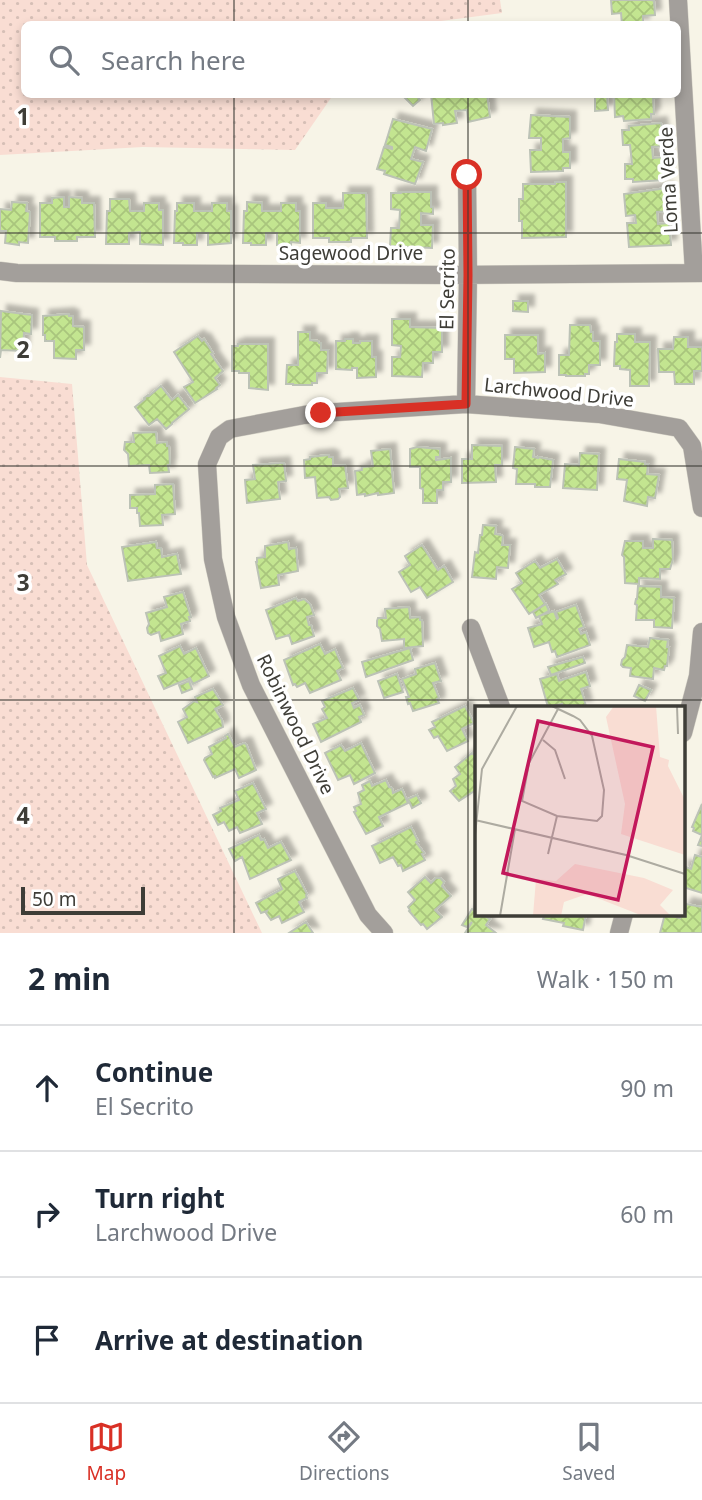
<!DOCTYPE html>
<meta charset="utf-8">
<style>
:root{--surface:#fff;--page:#f6f6f7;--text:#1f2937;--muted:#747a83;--line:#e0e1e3;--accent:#d93025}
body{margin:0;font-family:"Noto Sans",sans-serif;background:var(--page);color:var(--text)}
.scale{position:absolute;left:21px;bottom:18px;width:124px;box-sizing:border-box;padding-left:7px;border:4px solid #3e3d37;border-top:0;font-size:19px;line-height:24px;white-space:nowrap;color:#3e3d37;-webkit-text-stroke:5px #fff;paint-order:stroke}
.stop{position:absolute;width:21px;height:21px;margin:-16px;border:5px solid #d93025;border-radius:50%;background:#fff}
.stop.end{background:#d93025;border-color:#fff;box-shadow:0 2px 7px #0008}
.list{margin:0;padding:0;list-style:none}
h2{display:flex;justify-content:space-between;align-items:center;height:91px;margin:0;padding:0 28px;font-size:30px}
h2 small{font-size:23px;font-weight:400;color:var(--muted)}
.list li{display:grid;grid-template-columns:46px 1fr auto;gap:21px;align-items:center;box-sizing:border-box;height:126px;padding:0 28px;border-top:2px solid var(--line)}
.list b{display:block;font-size:26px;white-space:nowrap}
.list p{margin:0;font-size:23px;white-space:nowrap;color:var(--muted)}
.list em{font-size:23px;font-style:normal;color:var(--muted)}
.icon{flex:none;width:38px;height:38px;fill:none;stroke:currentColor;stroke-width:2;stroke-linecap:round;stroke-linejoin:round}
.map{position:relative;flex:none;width:702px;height:933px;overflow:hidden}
.search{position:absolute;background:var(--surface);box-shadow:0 4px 10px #0003;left:21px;right:21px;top:21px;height:77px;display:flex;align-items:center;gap:18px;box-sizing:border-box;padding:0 24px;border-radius:10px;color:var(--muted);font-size:26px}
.sheet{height:469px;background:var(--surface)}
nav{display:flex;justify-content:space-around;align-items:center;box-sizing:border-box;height:98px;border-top:2px solid var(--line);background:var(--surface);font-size:19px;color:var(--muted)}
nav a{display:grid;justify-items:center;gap:4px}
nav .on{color:var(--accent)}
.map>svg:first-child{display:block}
.grass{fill:url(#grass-dots)}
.building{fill:url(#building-cross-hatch);stroke:#bcc2b6;stroke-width:2;filter:url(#shadow)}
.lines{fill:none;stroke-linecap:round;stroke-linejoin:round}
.minor-casing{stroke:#d2cfc4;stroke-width:19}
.minor{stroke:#a39f9b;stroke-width:18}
.route{stroke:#d93025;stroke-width:9}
.grid{fill:none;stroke:#3e3d37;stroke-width:2;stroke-opacity:0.55}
.labels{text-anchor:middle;stroke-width:7;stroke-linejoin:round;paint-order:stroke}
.street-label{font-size:19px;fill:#3e3d37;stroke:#fff}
.inset-road{fill:none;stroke:#adaba1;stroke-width:2}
.view{fill:#c2185b;fill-opacity:0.15;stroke:#c2185b;stroke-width:3.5}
.inset-edge{fill:none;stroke:#3e3d37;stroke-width:3.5}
.grid-label{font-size:23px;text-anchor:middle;font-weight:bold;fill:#3e3d37;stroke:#fff;stroke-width:7;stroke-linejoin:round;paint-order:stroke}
</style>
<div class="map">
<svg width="702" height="933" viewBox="0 0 702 933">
<defs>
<pattern id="grass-dots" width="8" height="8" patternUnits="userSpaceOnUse" patternTransform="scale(1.75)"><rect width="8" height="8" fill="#f9ddd3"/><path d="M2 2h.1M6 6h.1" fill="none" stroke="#d6bfb6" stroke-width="1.8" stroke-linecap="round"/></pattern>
<pattern id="building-cross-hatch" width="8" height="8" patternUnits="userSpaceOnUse" patternTransform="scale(1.75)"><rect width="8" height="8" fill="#c3e590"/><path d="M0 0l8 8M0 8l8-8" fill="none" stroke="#a9c57d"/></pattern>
<filter id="shadow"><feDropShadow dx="6" dy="-6" stdDeviation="2" flood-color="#0004"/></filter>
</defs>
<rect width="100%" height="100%" fill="#f7f4e7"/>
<!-- grass -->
<path class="grass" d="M0,0H500L502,13L418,24H24V94L333,95L295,150L143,147L0,155Z
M0,377L72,384L87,565L262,933H0Z"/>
<!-- building -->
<path class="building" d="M611,0H652L654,1L655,15L643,16V24H622L621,13L612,14Z
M407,94H415L420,100L413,106L404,97Z
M431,94H487L490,117L468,122L467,110L455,111L457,123L443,125V123L434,124Z
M614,94H657V98H653L654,114H651V119L624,121L623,116L615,117Z
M595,95H607L608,110L595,111Z
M531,115L570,117V138L563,139V152H570V168H563V171L531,172L530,150H541V138H529Z
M393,119L432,129L426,151L415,147L411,159L423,162L415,184L384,174L385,171L377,169L384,147L392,149V147L385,145Z
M661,123L664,146L652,147L653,158L666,157L665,180L633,182V179H625V164H632L630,145H623L622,130H629V126Z
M555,182H566V237L522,238V221H519V199H523V184H555Z
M667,188L669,211L657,212L658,224L669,223L671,245L629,247L627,223H636L635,215L626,216L624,194Z
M399,192H431V207H433V214L421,213V225H433L432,248L390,246L391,228H399L400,210L391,209V193H400Z
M343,193H366L367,238H351V242H329V238H313V203H326V208H343Z
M64,197V207H69V197L82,198V203H94L95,237H77V241H55V237H40V203H52V198Z
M110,199H129L130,211H144V203H159V210H163V245L140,244V232L129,233V244H106L107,211H110Z
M12,202L27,203L26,211L30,212L28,243L19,242V245L5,243L6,231H0V209L11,210Z
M247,202L262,203V211H281V203H296V211H300V243L291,242V245H277V233H266V245H251V243H243L244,211H247Z
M177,203H194V211H212V203H227V211H231V243L208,245V233H197V245H183V243H174L175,211H177Z
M513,301H528V312L513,311Z
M1,311L32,315L31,334L24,333L23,351L1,350L0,358Z
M69,314V316H73V326L84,327V350H76V359L54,358V341H45V335H43V316Z
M392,319H410V327L442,328V352H433V363H423L422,377L392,376V357H400L401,346L392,345Z
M570,325H590L591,332H593V341H600V365H589V374H585V376H566V375H559V355H569Z
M298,332H310V340L318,341L319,343H321V350H328L327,373H317V383H312V385H293V384H286L287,365H298Z
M617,334H635V342H650L649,386H630V370L620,369V366H614L615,342H617Z
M505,335H538V354L545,353V372L514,373V359H505Z
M198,336L202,341L204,339L213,353L211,354L223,371L215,378L220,385L216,388L217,389L195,403L184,387L193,382L174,352Z
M674,337H688V347H702V371H694V384H675L674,372H659L658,349H673Z
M345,339H353V343H360V341H372V357H376V377L357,378V368H352V370L336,369V341H345Z
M238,344H268V390L249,388V373H239V371H232V346H238Z
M161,386L172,400L178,395L189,409L172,423V424L166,429L157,419L149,425L135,407L145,399L144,398L148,395L149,396Z
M156,432L157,443L167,442V446H169L170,465H168L169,472L150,473L149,465L129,466L128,454L124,450L125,442H134L133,433Z
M472,445L502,446V465H495L496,482L462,483V459H472Z
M417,447L440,449V457H436V460L451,458V482H443V490H437V503H423V489L420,488V467H410V449Z
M515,447L534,449L533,457L538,458V457L553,460L550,487H535V484H516L517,469L513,468Z
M390,449L394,493L378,495V493L365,496V494L357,495L355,471L362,470V467L373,466L371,451Z
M580,453L599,454L597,490L563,488L565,464L579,465Z
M329,455V457H333V466L345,465L348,488L339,489L340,497L338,499L331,500L329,497L317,498L315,477L305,478L304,460L310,459V457Z
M619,459L645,462V464H648L647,474L659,475L655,498L648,497L647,506L624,501L627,480L617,479Z
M284,463L286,481L278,482L280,499L247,503L245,480L255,479L253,465Z
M173,484L175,514L162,515L163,525L140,526L139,513H137V508H130V495L155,494V485Z
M483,525L496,526L495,534L501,535L503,536L502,545H510L508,568L497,567L496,579L472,577L475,552L478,553L480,535H482Z
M653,539L672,540L673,559L670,569H660V579L639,578V584L625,583L624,557L622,555L625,541H643V548H653Z
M156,542L157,548H161L162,557L177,554L181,574L128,581L122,547Z
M288,542L289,549L296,548L298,571L278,575L279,585L261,588L256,562H257V558L265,557V546Z
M422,545L438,570L444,566L453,582L427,598L420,587L411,592L399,572L410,565L405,556Z
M557,559L566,574L555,580L558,584L539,595L545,604L529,614L512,589L522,583L516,573L535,561L540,568Z
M638,586L661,587V597L674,598L672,628L654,627V620H636L637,605L635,604L636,599H637Z
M183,592L191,617H189L190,621L181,624L183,634L161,641L159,632L151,635L148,633L147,628L149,624L146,613L167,607L164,597Z
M296,598L298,601L304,599L310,604L314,615L307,617L309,625H311L314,636L292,644L289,635L276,639L266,610Z
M546,604L549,611L536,618L533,612Z
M576,605L584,627L579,629L581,634L586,632L590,645L557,657L555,651L552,652L549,642L534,647L528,628L542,624L539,616L554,611L557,619L558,618L556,612Z
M409,607L410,618L420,617V620H422L423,646L404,648V639L382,641L380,629L377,626V621L378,618H386L385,609Z
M650,638L668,640L667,647H669L667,666H665L664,670L654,668L653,679L630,676L631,668L623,667L621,665L622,660L625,657L627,645L648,647Z
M320,644L325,654L335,649L343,668L337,671L341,680L310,693L305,683L297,687L295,684L293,685L284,660Z
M180,646L184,654L196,648L209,676L193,684L190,678L164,689L158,676L166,673L159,656Z
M410,648L413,660L366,677L362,662Z
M583,657L585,663L551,675L548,667Z
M435,663L441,681L433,683L439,698L437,699L439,703L413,711L410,703L408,704L406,697H409L402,679L416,674L415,669Z
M586,672L590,686L581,689L586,706L563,707L562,704L548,707L540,679L557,674L559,681Z
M397,674L403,692L384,698L378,681Z
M189,681L192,689L182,693L179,685Z
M639,685L651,690L645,701L634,696Z
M353,688L359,700L352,703L354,708L360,705L364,715L359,717L361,722L321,742L313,724L327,718L322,709L325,707L322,701Z
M213,689L223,705L215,709L222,720L223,727L188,743L178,722L187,717L183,709L194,701L197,702L195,697Z
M465,706L474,723L462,729L468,741L447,751L438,736L434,738L429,730L435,727L432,722Z
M228,734L235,747L244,743L246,744L256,770L239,778L235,769L215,778V776L213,777L204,760L205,758L212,754L209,747L226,738L225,736Z
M361,743L375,773L354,784L350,775L338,780L325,753L341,745L345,751Z
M472,753L476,756V790L459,801L450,791L456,786L453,779L460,774L455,767Z
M386,780L389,787L392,788L393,793L402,789L408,803L379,817L383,826L366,834L354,812L356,811L354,807L361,804L358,793L364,790L362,785L370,781L372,786Z
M253,783L266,809L257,813L262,824L240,833L237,827L229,831L224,822L218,825L213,815L221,811L220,808L239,800L235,791Z
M417,795L421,803L412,808L408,799Z
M702,804V846L698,845L702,835L693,831L694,828L692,827Z
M411,827L418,841L416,842L424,853L422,854L425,860L403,871L401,865L398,866L393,857L380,863L372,846Z
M259,835L261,840L264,839L268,848L281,842L291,860L250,879L242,857L235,861L229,849Z
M695,855L702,857V893L683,887V866L691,869Z
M295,871L307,894L306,895L307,898L299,902L304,912L282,923L279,916L271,920L266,913L267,911L261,913L256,903L282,889L278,879Z
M425,877L431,883L436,878H440L444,882L442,886L451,896L435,910L442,917L427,929L423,924L421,925L409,911L410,910L408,907L415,900L408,892Z
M686,904L702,907V933H660L665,914L680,918L681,914H683V908L685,909Z
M472,909L476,911V914H481L490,919L486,925L496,933H465L472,922L467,927L462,925Z
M537,914H586L583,930L563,926L564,923L543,919L544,916Z
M306,922L313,933H289Z"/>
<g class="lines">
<!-- minor casing -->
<g class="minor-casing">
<path id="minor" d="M678,0L694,273
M0,271L17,273L453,275L702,273
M466,404L468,275L467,175
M471,628L501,707
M683,733L698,676L702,632
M384,933L368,915L251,685L226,617L213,559L207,464L219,437L230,429L304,415L321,413L466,404L599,414L679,428L692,446L702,508
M619,933L624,914"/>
</g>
<!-- minor -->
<use href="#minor" class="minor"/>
</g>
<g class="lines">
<!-- route -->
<path class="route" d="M321,413L466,404L468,275L467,175"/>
</g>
<!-- grid -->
<path class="grid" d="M234,0V24M468,0V24M234,94V933M468,94V933M0,233H702M0,466H702M0,700H702"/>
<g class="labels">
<!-- street labels -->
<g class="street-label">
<text transform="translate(668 180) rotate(-93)" y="7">Loma Verde</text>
<text x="351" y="260">Sagewood Drive</text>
<text transform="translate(447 289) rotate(-89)" y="7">El Secrito</text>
<text transform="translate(559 392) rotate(6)" y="7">Larchwood Drive</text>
<text transform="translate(296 724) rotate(64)" y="7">Robinwood Drive</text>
</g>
</g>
<!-- overview -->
<g transform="translate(475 706)">
<rect width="210" height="210" fill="#f7f4e7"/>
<path d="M139,0H181L185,51L194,54L193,60L210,94V149L146,128L150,98L131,11ZM100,158L169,172L198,184L185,199L196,210H168L112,188L89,196L86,210H58L61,173L81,175Z" fill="#f9ddd3"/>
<path class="inset-road" d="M77,0L98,10L105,14L117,30L129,84L127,110L122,115L82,110L47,95L54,57L83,3M202,0L203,28M68,34L80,44L90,73M0,114L151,149L210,168M0,129L7,63L42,0M73,148L82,110M25,210L40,123"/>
<path class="view" d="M63,15L178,41L143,194L28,167Z"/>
<rect width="210" height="210" class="inset-edge"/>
</g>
<g class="grid-label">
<text x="23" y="125">1</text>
<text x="23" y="358">2</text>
<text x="23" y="591">3</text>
<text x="23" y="824">4</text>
</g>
</svg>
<div class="scale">50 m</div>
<div class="stop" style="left:467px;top:175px"></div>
<div class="stop end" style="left:321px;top:413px"></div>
<div class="search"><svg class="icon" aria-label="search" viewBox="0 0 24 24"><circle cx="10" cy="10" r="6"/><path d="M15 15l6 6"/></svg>Search here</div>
</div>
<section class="sheet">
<h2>2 min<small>Walk · 150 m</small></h2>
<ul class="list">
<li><svg class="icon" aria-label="ahead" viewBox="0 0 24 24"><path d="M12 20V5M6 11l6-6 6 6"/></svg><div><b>Continue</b><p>El Secrito</p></div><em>90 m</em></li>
<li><svg class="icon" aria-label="right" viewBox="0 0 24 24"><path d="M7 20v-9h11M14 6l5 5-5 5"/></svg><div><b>Turn right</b><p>Larchwood Drive</p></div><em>60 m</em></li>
<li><svg class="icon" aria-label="arrive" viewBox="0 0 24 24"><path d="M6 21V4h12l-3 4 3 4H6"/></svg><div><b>Arrive at destination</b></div></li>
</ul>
</section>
<nav>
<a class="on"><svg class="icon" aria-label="map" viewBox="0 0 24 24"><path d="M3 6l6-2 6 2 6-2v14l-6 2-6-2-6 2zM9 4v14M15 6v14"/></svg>Map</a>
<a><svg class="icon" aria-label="directions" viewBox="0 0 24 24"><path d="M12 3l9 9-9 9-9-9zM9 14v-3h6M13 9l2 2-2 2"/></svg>Directions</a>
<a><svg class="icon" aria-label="saved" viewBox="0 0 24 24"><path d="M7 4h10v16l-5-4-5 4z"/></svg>Saved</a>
</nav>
